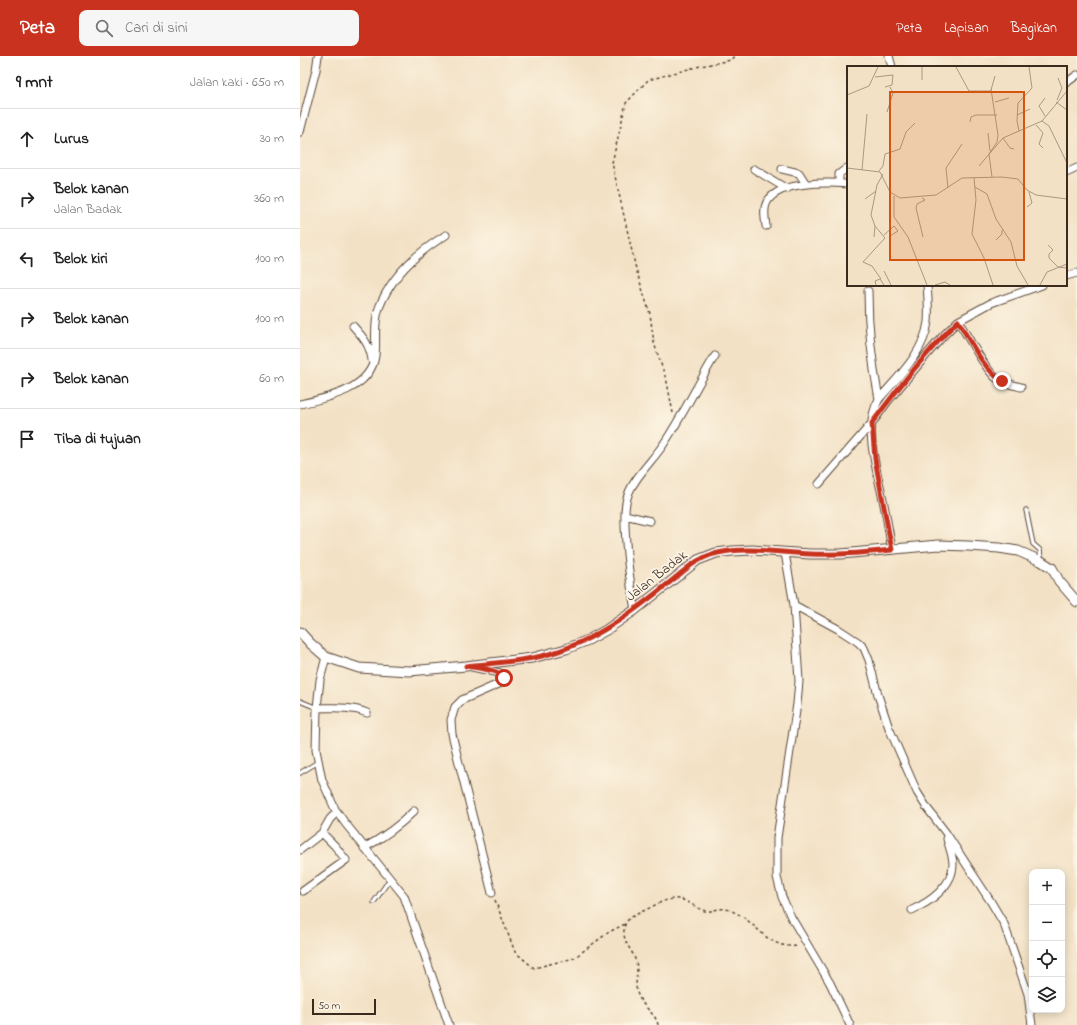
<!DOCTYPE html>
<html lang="id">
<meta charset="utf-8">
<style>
:root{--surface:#fff;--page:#f6f6f6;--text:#222;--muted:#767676;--line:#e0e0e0;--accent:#c8321e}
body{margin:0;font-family:"Indie Flower",sans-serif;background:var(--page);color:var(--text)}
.controls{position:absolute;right:12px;bottom:12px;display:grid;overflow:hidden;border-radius:8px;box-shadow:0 2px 10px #0003}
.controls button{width:36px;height:36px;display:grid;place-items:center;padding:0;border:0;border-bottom:1px solid var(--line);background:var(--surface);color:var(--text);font:20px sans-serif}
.scale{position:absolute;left:12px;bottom:10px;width:64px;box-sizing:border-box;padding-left:4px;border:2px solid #3b2a1e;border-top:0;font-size:11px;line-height:14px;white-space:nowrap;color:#3b2a1e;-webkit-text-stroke:3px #fcf5e5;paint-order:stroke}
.stop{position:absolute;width:12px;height:12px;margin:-9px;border:3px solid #c8321e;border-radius:50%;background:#fff}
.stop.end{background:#c8321e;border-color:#fff;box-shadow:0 1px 4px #0008}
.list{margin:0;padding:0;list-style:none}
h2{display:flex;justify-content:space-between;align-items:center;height:52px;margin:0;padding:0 16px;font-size:17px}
h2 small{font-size:13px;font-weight:400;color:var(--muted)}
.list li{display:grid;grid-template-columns:26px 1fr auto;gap:12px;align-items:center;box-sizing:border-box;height:60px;padding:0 16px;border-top:1px solid var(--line)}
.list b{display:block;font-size:15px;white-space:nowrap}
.list p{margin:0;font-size:13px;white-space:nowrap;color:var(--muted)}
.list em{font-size:13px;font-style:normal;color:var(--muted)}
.icon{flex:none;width:22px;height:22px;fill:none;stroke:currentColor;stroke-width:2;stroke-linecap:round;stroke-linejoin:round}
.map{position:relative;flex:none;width:777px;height:969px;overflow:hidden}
header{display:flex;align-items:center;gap:24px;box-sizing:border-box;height:56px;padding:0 20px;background:var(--accent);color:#fff}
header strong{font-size:19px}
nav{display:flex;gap:22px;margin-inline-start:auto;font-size:14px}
.search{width:280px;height:36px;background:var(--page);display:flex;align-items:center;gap:10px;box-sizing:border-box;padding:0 14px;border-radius:8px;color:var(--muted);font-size:15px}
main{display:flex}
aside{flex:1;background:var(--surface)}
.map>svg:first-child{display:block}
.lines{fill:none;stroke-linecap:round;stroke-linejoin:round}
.service-casing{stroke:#574537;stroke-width:5.5}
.minor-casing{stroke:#574537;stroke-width:9}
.tertiary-casing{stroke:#574537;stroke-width:11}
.path{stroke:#574537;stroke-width:1.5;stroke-dasharray:3 3;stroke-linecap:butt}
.service{stroke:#fff;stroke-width:3.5}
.minor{stroke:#fff;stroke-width:7}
.tertiary{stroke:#fff;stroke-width:9}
.route{stroke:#c8321e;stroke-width:5}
.labels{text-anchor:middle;stroke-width:3.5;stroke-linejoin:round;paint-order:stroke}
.street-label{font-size:14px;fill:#3b2a1e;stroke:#fcf5e5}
.inset-road{fill:none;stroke:#a99882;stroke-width:1}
.view{fill:#d7540e;fill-opacity:0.15;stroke:#d7540e;stroke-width:2}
.inset-edge{fill:none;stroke:#3b2a1e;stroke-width:2}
</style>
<header>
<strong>Peta</strong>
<div class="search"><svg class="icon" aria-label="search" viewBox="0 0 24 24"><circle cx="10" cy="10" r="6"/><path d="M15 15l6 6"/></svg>Cari di sini</div>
<nav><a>Peta</a><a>Lapisan</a><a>Bagikan</a></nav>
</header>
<main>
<aside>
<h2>9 mnt<small>Jalan kaki · 650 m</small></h2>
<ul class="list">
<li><svg class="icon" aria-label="ahead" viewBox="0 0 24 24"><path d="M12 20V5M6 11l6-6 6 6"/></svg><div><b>Lurus</b></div><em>30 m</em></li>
<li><svg class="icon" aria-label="right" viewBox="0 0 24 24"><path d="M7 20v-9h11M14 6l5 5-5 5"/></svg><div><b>Belok kanan</b><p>Jalan Badak</p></div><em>360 m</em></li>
<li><svg class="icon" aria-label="left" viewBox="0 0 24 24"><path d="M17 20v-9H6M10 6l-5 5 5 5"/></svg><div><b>Belok kiri</b></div><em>100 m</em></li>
<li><svg class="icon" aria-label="right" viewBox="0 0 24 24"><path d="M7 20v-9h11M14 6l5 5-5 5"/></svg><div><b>Belok kanan</b></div><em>100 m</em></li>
<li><svg class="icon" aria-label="right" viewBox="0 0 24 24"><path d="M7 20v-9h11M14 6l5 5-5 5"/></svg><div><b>Belok kanan</b></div><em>60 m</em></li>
<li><svg class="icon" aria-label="arrive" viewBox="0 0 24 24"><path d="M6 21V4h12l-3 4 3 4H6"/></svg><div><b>Tiba di tujuan</b></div></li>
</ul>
</aside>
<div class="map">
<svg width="777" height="969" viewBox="0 0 777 969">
<rect width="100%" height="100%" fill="#fcf5e5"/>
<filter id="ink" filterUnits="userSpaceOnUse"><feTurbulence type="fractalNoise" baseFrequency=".025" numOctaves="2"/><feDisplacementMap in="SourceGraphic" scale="8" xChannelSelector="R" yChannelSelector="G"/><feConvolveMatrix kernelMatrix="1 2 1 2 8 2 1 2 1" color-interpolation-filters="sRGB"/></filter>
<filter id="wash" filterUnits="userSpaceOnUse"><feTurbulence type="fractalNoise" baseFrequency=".012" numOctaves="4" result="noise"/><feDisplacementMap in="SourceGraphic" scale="16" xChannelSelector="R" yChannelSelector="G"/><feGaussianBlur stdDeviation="0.9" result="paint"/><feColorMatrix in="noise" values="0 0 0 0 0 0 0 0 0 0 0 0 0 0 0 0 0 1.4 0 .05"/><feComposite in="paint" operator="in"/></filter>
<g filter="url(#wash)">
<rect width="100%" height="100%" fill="#f3e1c5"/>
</g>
<g filter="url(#ink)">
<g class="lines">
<!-- service casing -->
<g class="service-casing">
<path id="service" d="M726,454L733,488L740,494L741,504
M0,645L17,652
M0,717L18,706
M74,846L90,823"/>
</g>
<!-- minor casing -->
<g class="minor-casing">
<path id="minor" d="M589,0L592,11
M766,27L777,19
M0,76L16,14L18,0
M454,113L487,133
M482,113L499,117L506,128
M766,117L777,112
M539,127V118L547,112
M466,170C465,162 463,153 467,146C479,125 528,126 548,128
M766,220L777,217
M568,235C568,271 572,307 579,343
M658,265C668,280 683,310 695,321C702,327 712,329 721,331
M53,270C63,281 70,289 72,304
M0,348C27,342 70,334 75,300C77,284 73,268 79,252C91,220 118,196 146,179
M519,428L572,367L588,345L629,296L643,280L658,265L691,247L742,229
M325,459L350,465
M592,494C589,476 586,457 582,439C576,411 563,370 579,343C598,321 624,297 628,266C629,254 628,241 627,229
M485,497L494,549L499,625L497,648L477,782V821L482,841L491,861L530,927L550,969
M494,549L538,573L558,586L564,592L569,604L578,639L589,672L617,736L627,752L646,777L691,846L704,868L728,938L732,969
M335,554C330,526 326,498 325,469C325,459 324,449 328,439C333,423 353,404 363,389C382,361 397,329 415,300
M26,601L20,624L17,652L16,694L22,724L35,753L45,767L104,840L149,969
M172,611L200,617L204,622L201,627L162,644L155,651L151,664L152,678L159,707L192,837
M17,652C33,652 51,650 67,657
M22,777L30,763L37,756
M64,792C84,781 98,771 114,755
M0,794L22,777L35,790L46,804L3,835
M612,854C630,846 653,830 653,808C653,800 649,791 647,783"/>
</g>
<!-- tertiary casing -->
<g class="tertiary-casing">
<path id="tertiary" d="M0,576L11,588L26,601L59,612L109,615L166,610L232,602L266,593L288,584L306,574L335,554L398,504L416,497L432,495L452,494L510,498H541L638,489L668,490L699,492L718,495L741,505L752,512L759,525L777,546"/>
</g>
<!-- path -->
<path class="path" d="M373,357L367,326L354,287L350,258L336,213L312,107L326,47L348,24L396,11L431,4L434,0
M195,844L215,896L234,912L274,902L309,876L325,868
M358,969C356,957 342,951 338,939C333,928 340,915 335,903C332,894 325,889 324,878C323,863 332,861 343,855C355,850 369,839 383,844C391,847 398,853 405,855C414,857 418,849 432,855C460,867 464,893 499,890"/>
<!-- service -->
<use href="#service" class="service"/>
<!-- minor -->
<use href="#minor" class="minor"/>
<!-- tertiary -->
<use href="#tertiary" class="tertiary"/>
</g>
</g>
<g class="lines" filter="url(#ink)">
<!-- route -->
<path class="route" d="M204,622C200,613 175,612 166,610C191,607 218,606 242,600C300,586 345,546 390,510C398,504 408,499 418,497C447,490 480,497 510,498C537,499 565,497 592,494L575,403L572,367C598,332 626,296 658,265C670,284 683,313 702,325"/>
</g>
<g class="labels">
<!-- street labels -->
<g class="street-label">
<text transform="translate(356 519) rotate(-38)" y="5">Jalan Badak</text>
</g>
</g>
<!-- overview -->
<g transform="translate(547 10)">
<rect width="220" height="220" fill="#f3e1c5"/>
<path class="inset-road" d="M75,1V14M109,1L122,25H144M28,11L46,9L45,19L38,21M144,23L151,69L150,76L142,88L145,111M144,24L148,10M0,29L22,20L31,1M198,32L192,40L198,50M210,34L215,22L211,12M148,36L162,32M209,36L220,44M40,46L46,27L43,21M170,49L183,43M195,55L202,60L220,97M123,56L124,51L129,49H150M189,59L196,67L192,78L196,82M172,65L170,55L171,37L185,22L182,1M141,67L143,85M156,72L163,82L167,83M132,100L156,72L195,55L220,25M0,102L33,106L43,126L53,132L89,129L115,112L155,111L171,113L180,124L189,129L220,133M15,104L20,48M32,105L36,100L38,88L53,83L59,66L68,57M127,112L129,134L125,168L137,192L146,219M128,121L140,128L149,153L164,176L170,200L181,219M101,122L99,102L115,78M47,130V151L61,171L80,219M75,132L78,134L70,138L69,142L76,171M18,133L29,125M180,141L185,137L182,126M28,160L38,172L16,196L25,200L34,213M37,169L47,160L51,165L43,170M27,171L28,160L24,149L30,119L36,108M149,174L155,168V164M201,179L206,184L202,188V192L211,201L220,202M37,205L44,219M29,219L28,215L33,213L37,219M88,219L98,216L103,219M193,219L200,206L220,198"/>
<path class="view" d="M43,26H177V194H43Z"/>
<rect width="220" height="220" class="inset-edge"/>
</g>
</svg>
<div class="controls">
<button>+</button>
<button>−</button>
<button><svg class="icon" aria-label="locate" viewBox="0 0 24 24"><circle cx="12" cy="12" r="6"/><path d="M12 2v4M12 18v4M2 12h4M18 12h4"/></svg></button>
<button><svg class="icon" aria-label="layers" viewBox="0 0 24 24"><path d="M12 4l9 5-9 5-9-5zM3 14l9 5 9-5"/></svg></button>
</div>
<div class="scale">50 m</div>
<div class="stop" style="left:204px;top:622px"></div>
<div class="stop end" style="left:702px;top:325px"></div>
</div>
</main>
